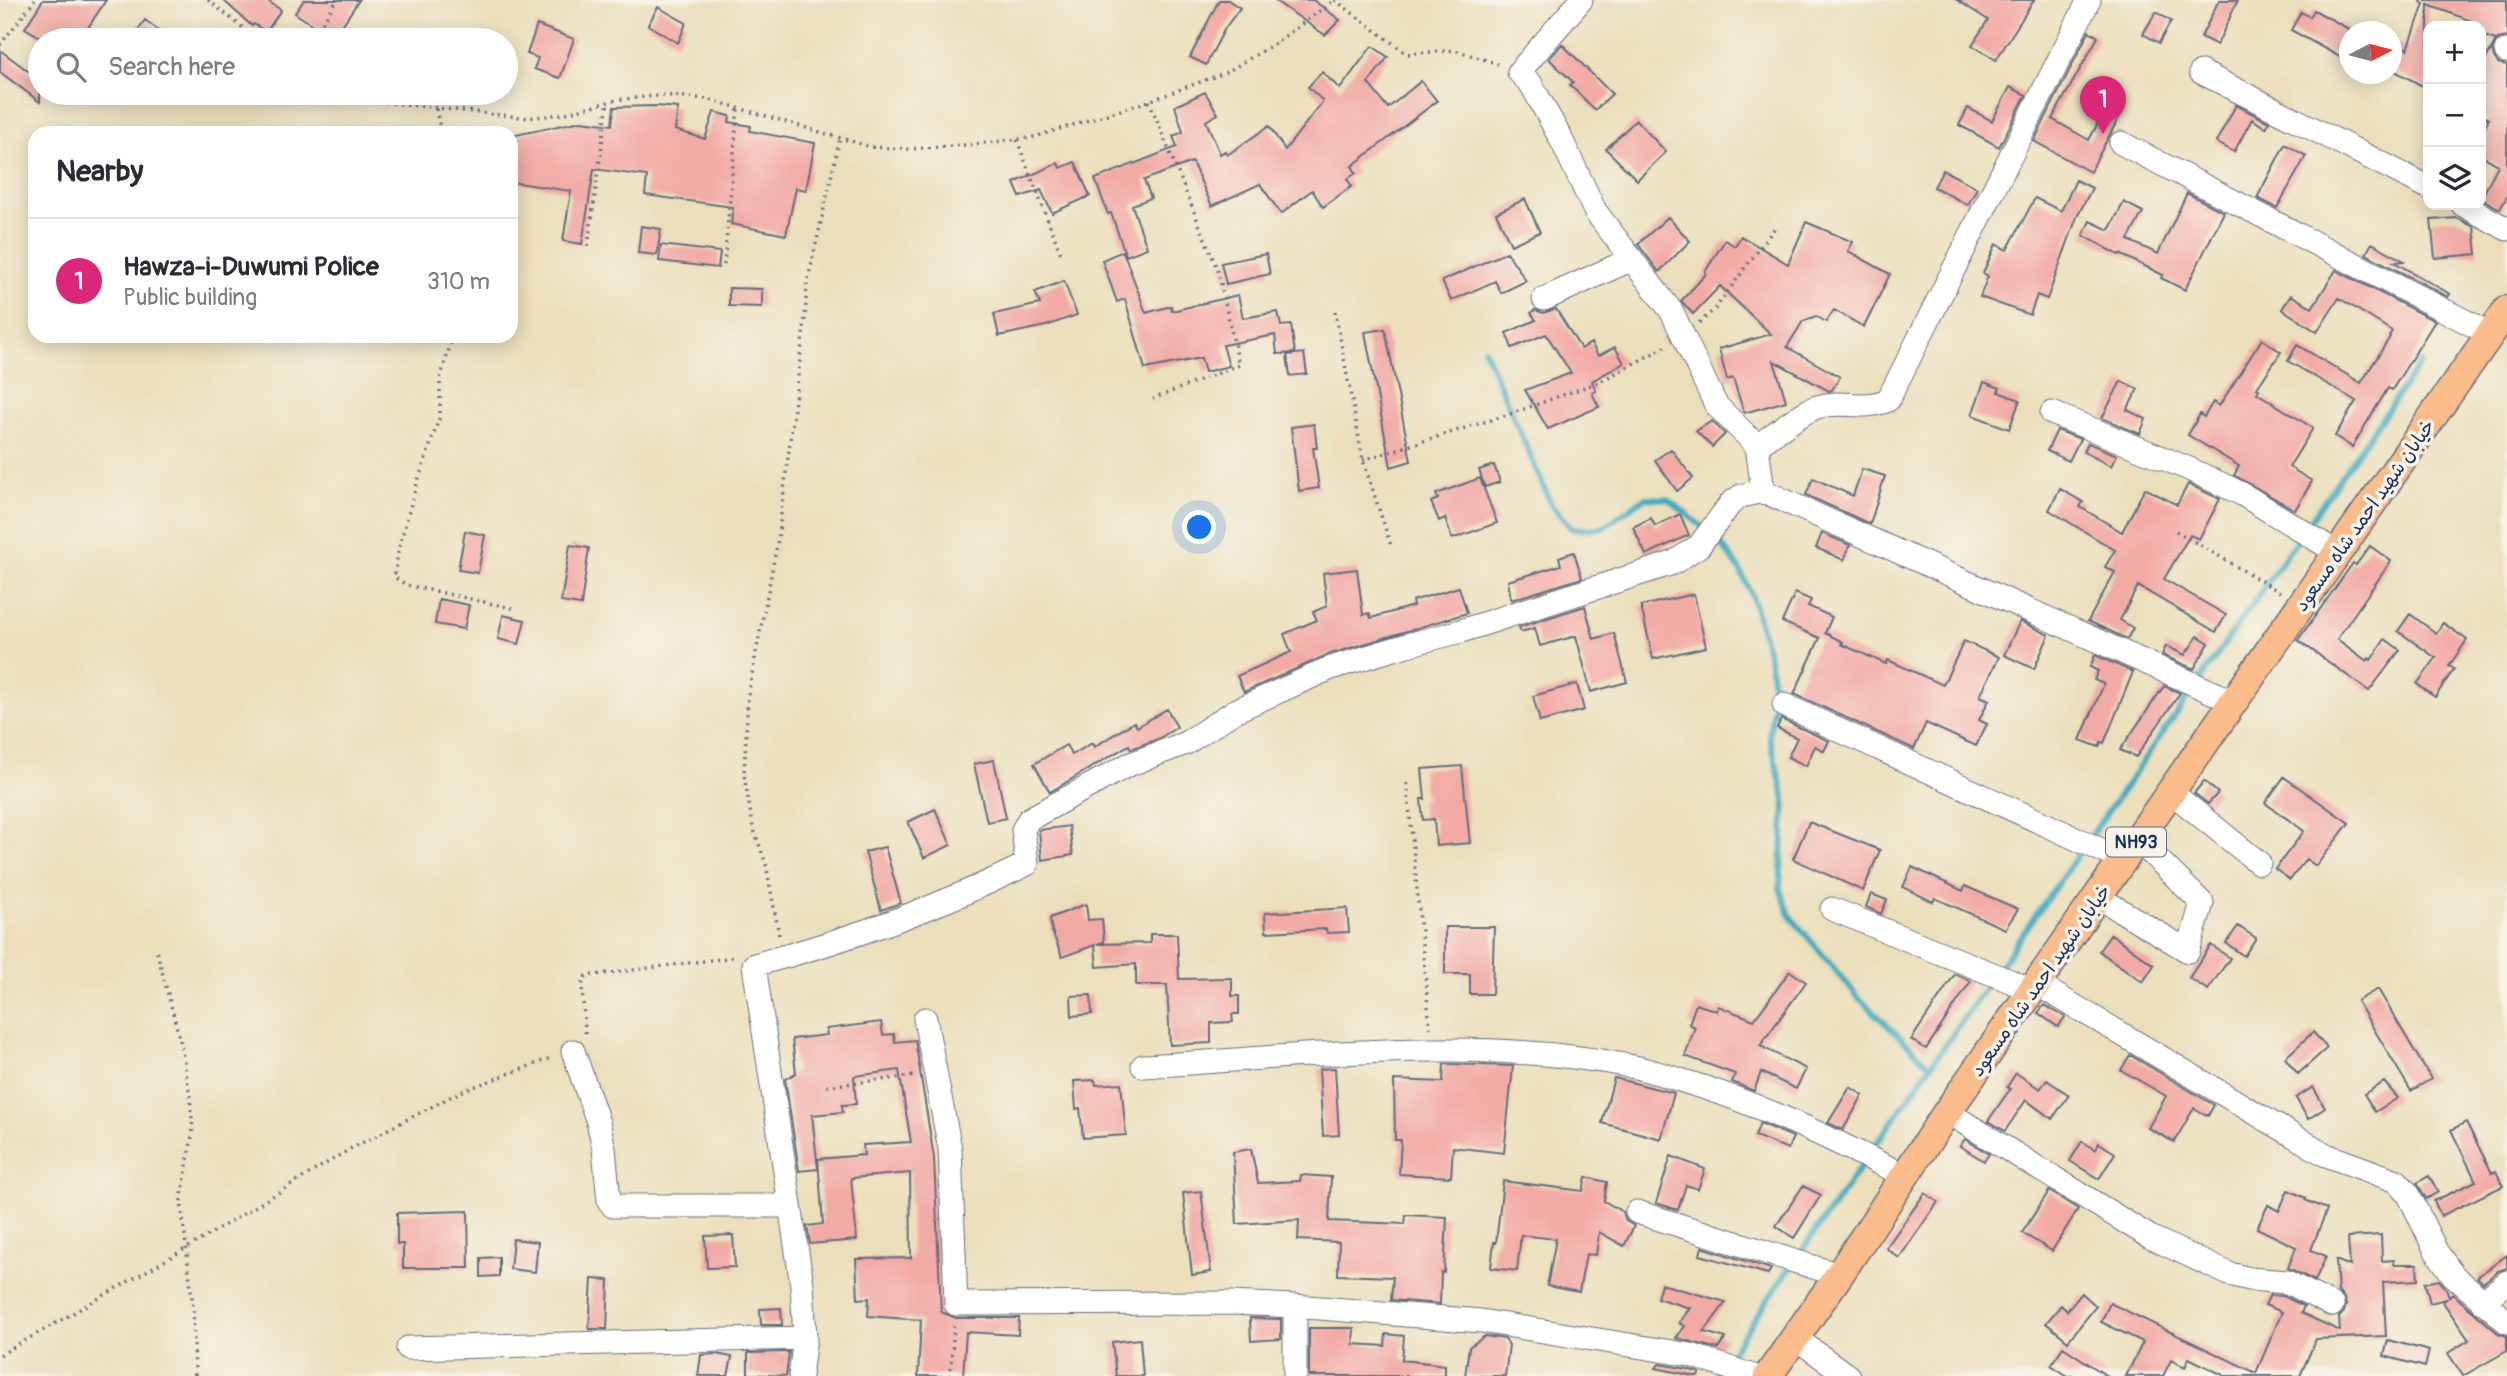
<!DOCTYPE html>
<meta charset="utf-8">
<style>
:root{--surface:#fff;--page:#f2f2f3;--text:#2b2b33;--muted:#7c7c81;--line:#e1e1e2;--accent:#db2777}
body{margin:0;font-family:Pangolin,"Playpen Sans Arabic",sans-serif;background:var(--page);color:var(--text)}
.controls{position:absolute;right:21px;top:21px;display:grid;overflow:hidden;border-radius:14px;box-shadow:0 4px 18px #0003}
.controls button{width:63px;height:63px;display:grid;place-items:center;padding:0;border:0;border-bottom:2px solid var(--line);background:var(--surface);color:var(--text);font:35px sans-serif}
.compass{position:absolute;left:2339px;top:21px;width:63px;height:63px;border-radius:50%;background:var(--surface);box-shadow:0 4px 18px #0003;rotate:84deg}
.you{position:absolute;left:1200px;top:528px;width:24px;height:24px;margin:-18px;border:5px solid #fff;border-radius:50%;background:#1a73e8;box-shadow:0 0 0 10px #1a73e833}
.badge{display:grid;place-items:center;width:46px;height:46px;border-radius:50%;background:var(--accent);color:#fff;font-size:23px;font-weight:700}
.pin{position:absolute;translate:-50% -58px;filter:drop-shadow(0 2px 4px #0008)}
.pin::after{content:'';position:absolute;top:37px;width:24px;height:21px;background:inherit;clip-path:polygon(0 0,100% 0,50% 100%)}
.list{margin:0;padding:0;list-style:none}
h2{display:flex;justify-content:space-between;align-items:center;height:91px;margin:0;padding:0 28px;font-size:30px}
h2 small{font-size:23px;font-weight:400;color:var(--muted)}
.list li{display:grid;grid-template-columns:46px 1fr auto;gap:21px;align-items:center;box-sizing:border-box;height:126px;padding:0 28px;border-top:2px solid var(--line)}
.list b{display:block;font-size:26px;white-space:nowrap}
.list p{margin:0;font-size:23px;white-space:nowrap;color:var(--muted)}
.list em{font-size:23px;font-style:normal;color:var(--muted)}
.icon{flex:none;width:38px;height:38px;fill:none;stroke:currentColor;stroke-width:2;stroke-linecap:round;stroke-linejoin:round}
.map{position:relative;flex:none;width:2507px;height:1376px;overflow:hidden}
.search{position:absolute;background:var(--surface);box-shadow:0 4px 18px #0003;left:28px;top:28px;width:490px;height:77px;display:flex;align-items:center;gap:18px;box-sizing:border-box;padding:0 24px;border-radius:38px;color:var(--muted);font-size:26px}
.panel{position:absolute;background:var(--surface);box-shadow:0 4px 18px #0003;left:28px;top:126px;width:490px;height:217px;border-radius:21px}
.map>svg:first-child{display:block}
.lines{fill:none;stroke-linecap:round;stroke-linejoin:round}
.stream{stroke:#40aac0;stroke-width:6}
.building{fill:#f2aaa5}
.minor-casing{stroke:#646d7f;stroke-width:25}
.major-casing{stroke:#646d7f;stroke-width:31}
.path{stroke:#646d7f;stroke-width:3.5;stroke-dasharray:2 5;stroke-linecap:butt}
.minor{stroke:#fff;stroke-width:23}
.major{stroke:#fabc8b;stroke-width:28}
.labels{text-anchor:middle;stroke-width:7;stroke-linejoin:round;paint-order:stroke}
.shield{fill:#f7f3e8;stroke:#5d6a87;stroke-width:2}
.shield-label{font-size:18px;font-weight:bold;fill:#1b2f5e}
.street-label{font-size:19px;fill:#1b2f5e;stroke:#f7f3e8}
</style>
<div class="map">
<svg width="2507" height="1376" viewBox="0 0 2507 1376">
<rect width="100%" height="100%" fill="#f7f3e8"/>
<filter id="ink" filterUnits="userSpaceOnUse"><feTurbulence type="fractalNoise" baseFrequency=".0143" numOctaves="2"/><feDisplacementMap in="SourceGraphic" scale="14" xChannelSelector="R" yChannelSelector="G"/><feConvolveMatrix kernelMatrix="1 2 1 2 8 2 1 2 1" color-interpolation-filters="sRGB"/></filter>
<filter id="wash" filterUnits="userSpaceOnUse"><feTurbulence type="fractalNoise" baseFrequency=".00686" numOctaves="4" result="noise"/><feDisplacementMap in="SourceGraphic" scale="28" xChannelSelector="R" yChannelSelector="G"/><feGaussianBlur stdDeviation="1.57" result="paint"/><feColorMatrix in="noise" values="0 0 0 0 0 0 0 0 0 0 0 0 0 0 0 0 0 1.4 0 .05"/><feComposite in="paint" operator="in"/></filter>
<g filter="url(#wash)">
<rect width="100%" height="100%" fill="#ebdfbb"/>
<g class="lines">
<!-- stream -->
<path class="stream" d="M1484,349L1552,506L1572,529L1602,528L1645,498L1668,499L1705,529
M2306,527L2421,362
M1714,535L1739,568L1752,596L1769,657L1775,699L1769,735L1785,800L1780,889L1790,916L1858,997L1930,1066
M1870,1153L2300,536
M1798,1256L1864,1162
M1715,1376L1792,1265"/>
</g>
<g id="blocks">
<!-- building -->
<path class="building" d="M43,0H106L80,40H45L25,28Z
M223,0H266L281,10L266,32L254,24L252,26Z
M304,0H359L333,39L295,13Z
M1219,0H1228L1240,8L1225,28L1206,65L1190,57Z
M1274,0H1313L1340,20L1325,35Z
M1957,0H2034L1996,60L1972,45L1988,20Z
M2219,0H2238L2217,45L2201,37Z
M2421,0H2507V37L2498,39L2492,50L2494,57L2498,63L2507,65V197L2500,209L2481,199L2498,165L2481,155V134L2489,119L2481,115V68L2496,40L2481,35V26L2471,23L2472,21L2428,5V89L2391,69V39L2408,49L2424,4L2421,2Z
M658,7L686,23L678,43L648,25Z
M2314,10L2349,29V62L2291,30L2301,12L2310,17Z
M2156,12L2171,21L2159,43L2143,34Z
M145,20L172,40H131Z
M537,25L574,39L560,78L534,69L538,58L527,54Z
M2089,31L2098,37L2052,119L2089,140L2110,101L2124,108L2090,172L2034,141Z
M1562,44L1612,94L1595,110L1570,85L1573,82L1549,59Z
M1372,46L1388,57L1368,83L1388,108L1421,81L1437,101L1352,166L1356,173L1347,179L1352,186L1323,207L1312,190L1281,214L1260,184L1212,206L1192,162L1144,180L1151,198L1132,205L1147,248L1126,256L1111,213L1108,214L1095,179L1177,147L1173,136L1183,132L1175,106L1205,92L1218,114L1206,121L1220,154L1225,151L1227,155L1269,126L1285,150L1323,101L1308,87L1322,72L1340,89Z
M0,50L40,80V102L0,72Z
M2010,87L2026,95L1999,147L1959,125L1968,108L1992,121Z
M2236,105L2269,122L2266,128L2252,119L2234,152L2216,142Z
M657,106L678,108L675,130L705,139L714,112L730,116L729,122L751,126L750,131L815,143L806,190L796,188L786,235L731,224L733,207L645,195L647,176L594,169L582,244L563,241L571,191L511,182V136L581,121L612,125L614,107Z
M1636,120L1666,152L1637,180L1606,149Z
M2285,144L2306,156L2277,208L2257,198Z
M1075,162L1090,196L1052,213L1041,190L1020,197L1014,183L1058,163L1060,168Z
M1943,170L1977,188L1968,205L1934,187Z
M2076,180L2092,188L2077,217L2047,299L2037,295L2030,315L1980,297L1988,276L1983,273L1996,244L2007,250L2035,198L2061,211Z
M2187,193L2224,212L2185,290L2161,278L2163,275L2120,254L2119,255L2083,235L2090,221L2109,230L2124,202L2143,212L2128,240L2158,254Z
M1525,199L1540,232L1511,245L1496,213Z
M1668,217L1690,241L1659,272L1638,244Z
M2457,218L2474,227L2477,254L2435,258L2431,220Z
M1806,222L1853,242L1848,251L1890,274L1864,327L1834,310L1826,322L1816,316L1803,321L1787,347L1840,377L1832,390L1829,391L1774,361L1786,401L1744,413L1733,378L1727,380L1719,349L1771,334L1720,286L1693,314L1681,301L1706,274L1705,272L1725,240L1735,246L1741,236L1788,264Z
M641,226L661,229L657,255L638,253Z
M2372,243L2404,261L2394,262L2450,294L2448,297L2366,254Z
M661,245L720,252L718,268L659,261Z
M1123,251L1146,313L1171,306L1172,311L1238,295L1243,318L1278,312L1281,326L1291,325L1295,353L1277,354L1275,335L1223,345L1229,366L1205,372L1201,358L1145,369L1125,299L1117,302L1102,260Z
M1507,252L1526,281L1501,293L1495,281L1451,301L1442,281Z
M1266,254L1270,274L1226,284L1221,263Z
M2336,270L2435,321L2392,390L2388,388L2352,447L2335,436L2356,401L2288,361L2297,345L2361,383L2390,337L2389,336L2392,331L2339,298L2317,332L2282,309L2291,295L2312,308Z
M1064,281L1077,315L1046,326L999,336L994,314L1040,304L1035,292Z
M729,288L762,289V307L729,306Z
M1556,309L1581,349L1591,343L1598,356L1615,347L1624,363L1592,381L1596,391L1592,393L1599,407L1548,429L1525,390L1571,373L1546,334L1512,348L1506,333L1536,320L1531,313L1535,310L1543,313Z
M1385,329L1411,461L1391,467L1365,332Z
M2262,339L2281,352L2257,388L2259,389L2257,393L2313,428L2289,467L2312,481L2295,510L2234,475L2239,466L2188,435L2200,414L2204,417L2213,402L2219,406Z
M1304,353L1307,374L1290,376L1287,355Z
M2121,381L2138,389L2127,410L2146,419L2140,434L2102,418Z
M1984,382L2000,388L1998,392L2020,400L2009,429L1972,415Z
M1712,421L1725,434L1712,447L1696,431Z
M1314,424L1317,448H1313L1319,488L1299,491L1291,427Z
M2057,430L2080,439L2069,461L2047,451Z
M2088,443L2117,455L2111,466L2084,452Z
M1671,449L1693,478L1677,491L1655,460Z
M1494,465L1500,482L1485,487L1479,470Z
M1862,469L1885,476L1870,524L1806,495L1813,478L1853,496Z
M1480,478L1497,523L1452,539L1445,518L1439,521L1431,502L1438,499L1436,494Z
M2188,484L2220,499L2199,539L2190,535L2164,579L2226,615L2216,632L2138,586L2120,620L2133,628L2127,639L2088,621L2115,572L2105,567L2115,550L2049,510L2060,489L2083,502L2080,507L2122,532L2145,488L2177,505Z
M1680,514L1689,535L1646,555L1633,527L1651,518L1655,526Z
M465,531L485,535L478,573L458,570Z
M1822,533L1850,545L1844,560L1816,548Z
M570,545L589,548L581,605L561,602Z
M2370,546L2391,561L2337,639L2367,661L2369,658L2371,660L2385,639L2400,650L2369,691L2298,640L2353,563L2356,565Z
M1574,552L1582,578L1511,600L1508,581L1561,565L1559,557Z
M1357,569L1363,615L1369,613L1371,618L1413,606L1412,601L1459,587L1467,613L1327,655L1244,692L1237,676L1291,652L1284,634L1317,620L1313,612L1327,606L1323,573Z
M1795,593L1811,600L1808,606L1832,617L1825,633L1843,642L1841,644L1886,664L1888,660L1943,685L1964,641L1999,657L1980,696L1989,700L1979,720L1987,724L1976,746L1926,723L1914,749L1794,694L1820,638L1782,622Z
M1694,594L1706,647L1653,659L1641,606Z
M439,599L469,605L464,629L435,624Z
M1585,606L1594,639L1614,633L1627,682L1591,692L1576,636L1540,646L1535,628L1521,632L1519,627Z
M2410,614L2436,633L2443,623L2467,640L2449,666L2454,669L2435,697L2417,684L2436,658L2398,631Z
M503,615L525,620L519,644L498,639Z
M2020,621L2049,635L2034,669L2004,655Z
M2198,636L2209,643L2194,669L2162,655L2166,646L2185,655Z
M2095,655L2133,672L2104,743L2101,742L2099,747L2080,740L2104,684L2094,680L2098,671L2090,667Z
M1577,684L1584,710L1540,722L1533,696Z
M2164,686L2180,693L2136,757L2120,750Z
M1167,709L1177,727L1158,739L1131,749L1129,745L1050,792L1034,764L1066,745L1072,755L1092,743L1094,747L1134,722L1137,727Z
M1781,719L1829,741L1824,751L1815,746L1806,766L1788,757L1797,738L1777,728Z
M994,760L1006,818L987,822L974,764Z
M1462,766L1470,843L1436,846L1434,819L1423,820L1421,799H1425L1422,769Z
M2284,777L2349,823L2316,866L2306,859L2290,880L2275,869L2304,831L2265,803Z
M2204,781L2218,793L2208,804L2194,793Z
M935,809L951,845L924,858L908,822Z
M1809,822L1880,850L1863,891L1793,859Z
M1069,826L1073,855L1042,860L1039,830Z
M885,847L901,903L881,910L865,852Z
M1912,867L1963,891L1965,886L2018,909L2005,929L1935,898L1933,902L1903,887Z
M1871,894L1887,900L1881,914L1866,907Z
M1086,904L1088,920L1102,919L1104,942L1097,944L1150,943V934H1177L1179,979L1232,978V996H1239V1014H1232L1233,1022L1211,1023V1043L1170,1045L1167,985H1136V964L1097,967L1095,945L1062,957L1052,931L1050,918Z
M1347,908L1349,932L1327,933L1326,929L1266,932L1265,913Z
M2238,926L2256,938L2244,956L2226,943Z
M1445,927H1494L1492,994H1470V974H1445Z
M2111,934L2154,965L2143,982L2099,951Z
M2211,945L2230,958L2208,990L2189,978Z
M1790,971L1806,982L1760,1046L1806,1069L1796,1089L1761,1072L1754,1091L1732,1082L1735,1074L1685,1056L1695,1027L1689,1024L1696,1004L1717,1011L1718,1006L1754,1020Z
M1955,974L1971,981L1926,1049L1911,1040Z
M2378,989L2431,1079L2411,1091L2357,1001Z
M1091,995L1092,1014L1072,1016L1071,996Z
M2044,1005L2065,1017L2058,1027L2038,1013Z
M881,1022L883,1035L894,1034L895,1042L915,1040L934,1158L941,1312L956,1318H1019L1018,1335L966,1332L963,1376H918L921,1320L868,1316L869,1298L858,1299L856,1259L911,1258L910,1173L851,1178L857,1240L810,1244L807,1226L823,1224L818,1159L864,1155L863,1145L911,1142L899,1070L854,1076L856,1104L842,1105L843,1112L812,1115L818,1169L799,1171L785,1079L796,1073L792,1039L827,1035L826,1029Z
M2313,1032L2327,1048L2298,1074L2285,1058Z
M2130,1055L2214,1105L2208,1116L2194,1108L2174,1142L2148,1128L2166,1096L2121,1070Z
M1444,1064L1513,1066L1504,1153L1453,1147L1451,1177L1399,1174L1401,1140H1395L1394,1080L1443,1082Z
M1335,1068L1339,1135L1323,1136L1319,1069Z
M2016,1073L2040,1089L2047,1080L2069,1095L2052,1119L2026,1100L2005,1131L1988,1121L2010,1089L2007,1087Z
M1614,1078L1674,1093L1661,1139L1602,1123Z
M1095,1080L1096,1085L1121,1083L1126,1135L1083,1138L1080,1108L1076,1109L1074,1081Z
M2384,1082L2398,1098L2375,1112L2364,1094Z
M1850,1087L1863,1095L1843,1130L1828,1123Z
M2313,1087L2325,1108L2308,1119L2296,1098Z
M2466,1122L2492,1173L2496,1171L2503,1186L2441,1216L2434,1201L2476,1181L2451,1130Z
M1760,1123L1793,1137L1788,1149L1755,1136Z
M1965,1139L1989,1154L1984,1161L1960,1146Z
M2082,1141L2095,1150L2099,1143L2115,1153L2099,1179L2070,1161Z
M1251,1149L1258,1183L1300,1181L1301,1175L1331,1177L1329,1221L1405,1224L1406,1215L1447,1217L1444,1273L1441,1272L1440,1304L1391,1300L1393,1277L1338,1275L1339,1242L1298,1240L1299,1220L1237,1224L1233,1152Z
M1671,1156L1705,1169L1698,1189L1686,1185L1678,1210L1656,1203Z
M2429,1176L2438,1192L2426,1199L2417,1183Z
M1586,1177L1607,1182L1604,1201L1623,1212L1626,1221L1634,1226L1624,1246L1599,1232L1596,1255L1586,1254L1579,1292L1547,1286L1556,1239L1521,1235L1517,1271L1491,1268L1494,1242L1496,1243L1503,1181L1583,1191Z
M1803,1186L1821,1195L1794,1238L1776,1226Z
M2288,1190L2306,1198L2305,1200L2327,1209L2311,1250L2326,1256L2315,1281L2288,1268L2296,1247L2257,1228L2268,1205L2279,1211Z
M1201,1191L1211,1272L1192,1275L1183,1193Z
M2049,1191L2078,1209L2052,1251L2022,1233Z
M1925,1193L1938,1202L1899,1258L1886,1248Z
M468,1211L469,1268H403V1244H397V1213Z
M733,1235L735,1267L707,1268L705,1236Z
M2381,1235L2382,1261L2394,1260V1264H2417L2418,1280L2383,1282L2386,1336L2316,1339L2300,1376H2225L2189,1358L2185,1367L2171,1360L2163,1376H2126L2143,1342L2101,1322L2110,1303L2256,1373L2282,1312L2265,1305L2270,1295L2283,1296L2304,1306L2301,1313L2340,1331L2339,1317L2344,1312L2346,1305L2344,1298L2338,1292L2336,1260L2350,1266L2348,1237Z
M513,1239L538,1242L535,1272L510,1269Z
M1702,1247L1771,1269L1768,1274L1700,1255Z
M2507,1255V1268L2498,1271L2483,1283L2477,1277Z
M499,1257V1276L481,1277V1258Z
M592,1279L609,1280L607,1329H589Z
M2439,1280L2446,1288L2449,1297L2453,1294L2498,1333L2507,1336V1351L2463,1376L2448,1353L2469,1340L2443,1302L2446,1299L2430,1303L2425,1283Z
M1661,1284L1726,1302L1704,1332L1726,1338L1718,1349L1676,1338L1685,1326L1679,1323L1690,1308L1657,1298Z
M2082,1293L2096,1306L2068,1341L2046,1323L2061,1305L2067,1311Z
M781,1308L782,1325H761L760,1309Z
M1250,1318L1281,1319V1339L1251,1341Z
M1309,1328H1354L1353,1344L1385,1346L1386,1334L1404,1336L1402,1360L1445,1365V1376H1309Z
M1485,1336L1505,1339L1509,1345L1505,1376H1465L1469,1347Z
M1140,1339L1143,1376H1116L1112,1342Z
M2388,1340L2429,1351L2425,1367L2384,1356Z
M2063,1347L2107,1376H2068L2051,1365Z
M789,1352L786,1376L748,1374V1353Z
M716,1354L732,1357L728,1376H698L701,1355Z
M1659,1364L1688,1369L1700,1373L1698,1376H1694L1656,1368Z"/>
</g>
</g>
<g filter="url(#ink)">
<use href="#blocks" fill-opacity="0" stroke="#646d7f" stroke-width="2"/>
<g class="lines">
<!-- minor casing -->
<g class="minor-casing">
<path id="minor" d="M1581,0L1519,72L1531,84L1561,139L1595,211L1672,312L1716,405L1757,446L1763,491L2234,702
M2506,51H2507
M2201,72L2428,187
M2121,143L2490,334
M2463,205L2507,229
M1544,299L1632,259
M2052,413L2187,468L2242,494L2338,553
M1757,446C1772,436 1801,412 1817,407C1842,399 1863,411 1888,400L2089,0
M1784,705L2123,860
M2171,792L2259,863
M2098,897L2188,951L2202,903L2138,840
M1832,909L2032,990
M2037,984L2326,1155L2397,1181L2409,1195L2436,1251L2453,1275L2507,1322
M925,1019L950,1149L956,1304L1231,1303L1295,1306L1481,1321L1691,1355L1753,1376
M573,1051L598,1122L604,1148L609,1201L613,1206H790
M1143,1066C1303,1057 1472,1035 1629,1066C1647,1069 1664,1075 1680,1080C1759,1103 1832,1139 1905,1176
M1947,1112L2150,1237L2229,1274L2250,1279L2287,1282L2332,1305
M1637,1212L1839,1275
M2482,1302L2507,1282
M1295,1306V1376
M1794,1337L1848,1376
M408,1348L805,1338
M800,1376L805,1338L802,1285L754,965C848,940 940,907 1027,864L1023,830L1029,819L1128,765L1186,743L1235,711L1331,668L1407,645L1461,631L1673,563L1699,546L1731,503L1741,496L1763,491"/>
</g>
<!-- major casing -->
<g class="major-casing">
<path id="major" d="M1768,1376L1839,1275L1947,1112L2507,310"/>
</g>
<!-- path -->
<path class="path" d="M208,0L258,40
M1335,0L1407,54L1455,50L1498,64
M311,40L337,0
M0,45L35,0
M359,93L383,102L528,118L562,114L616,100L664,95L708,99L871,147L909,149L965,145L1031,138L1149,101L1227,72L1274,44L1335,0
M1149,101L1218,271L1239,365L1153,399
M436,109L441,133
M1017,140L1062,257
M588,246L608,101
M724,265L738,107
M1335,311L1363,460L1391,546
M1699,323L1715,309L1776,226
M453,336L440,379V416L414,493L399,547L394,577L407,585L516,609
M1363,460L1510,414L1599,382L1665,347
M2176,531L2280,592
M1407,783L1430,1028
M779,935L766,864L753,827L744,775L748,695L778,539L805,319L807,284L840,138
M157,952L180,1040L190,1095L193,1130L181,1201L193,1306L195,1376
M585,1033L582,985L586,976L735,957
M827,1086L915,1076
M0,1355L197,1242L350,1149L460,1092L551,1058
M950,1376L954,1326"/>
<!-- minor -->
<use href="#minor" class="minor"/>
<!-- major -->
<use href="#major" class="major"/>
</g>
</g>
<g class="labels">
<!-- shield labels -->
<rect class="shield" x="2106" y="827.5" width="60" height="29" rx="5"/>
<g class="shield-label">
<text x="2136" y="848">NH93</text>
</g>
<!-- street labels -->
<g class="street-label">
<text transform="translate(2364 515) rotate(-55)" y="7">خیابان شهید احمد شاه مسعود</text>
<text transform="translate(2040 980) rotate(-55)" y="7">خیابان شهید احمد شاه مسعود</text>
</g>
</g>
</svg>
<div class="controls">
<button>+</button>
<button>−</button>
<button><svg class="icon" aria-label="layers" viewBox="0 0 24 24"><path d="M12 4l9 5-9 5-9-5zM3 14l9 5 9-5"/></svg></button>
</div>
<svg class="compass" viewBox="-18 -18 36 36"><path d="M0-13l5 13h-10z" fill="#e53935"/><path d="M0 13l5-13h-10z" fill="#7c7c81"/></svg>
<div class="you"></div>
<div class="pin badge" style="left:2103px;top:134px">1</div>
<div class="search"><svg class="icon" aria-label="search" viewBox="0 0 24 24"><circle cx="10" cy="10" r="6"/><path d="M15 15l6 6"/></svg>Search here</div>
<section class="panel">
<h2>Nearby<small></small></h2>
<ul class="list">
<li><span class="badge">1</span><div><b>Hawza-i-Duwumi Police</b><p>Public building</p></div><em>310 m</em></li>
</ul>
</section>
</div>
